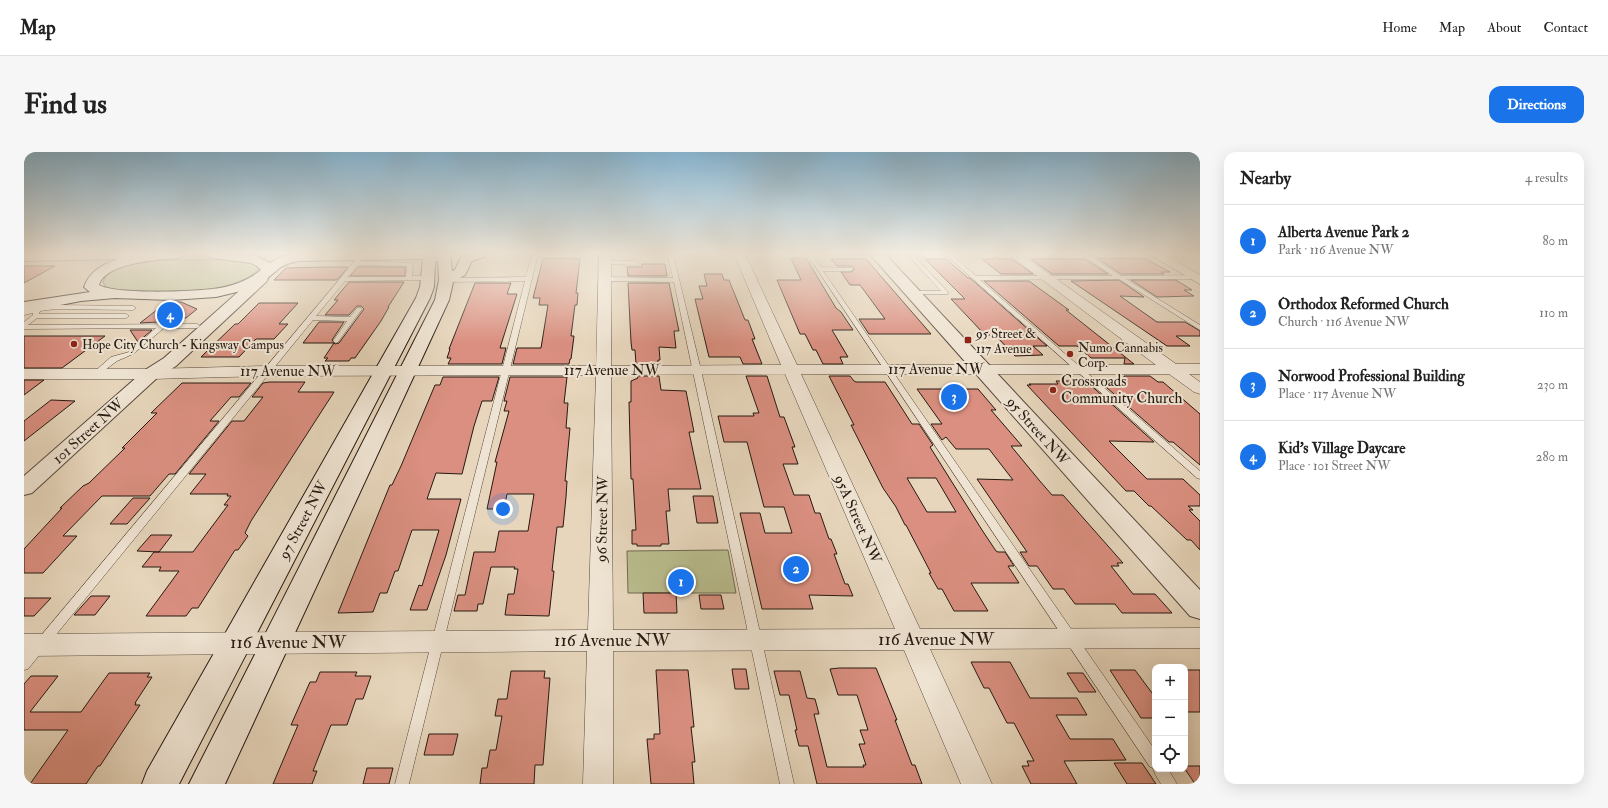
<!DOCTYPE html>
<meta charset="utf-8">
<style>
:root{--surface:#fff;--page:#f6f6f6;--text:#222;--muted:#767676;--line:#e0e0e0;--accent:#1a73e8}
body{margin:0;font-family:"IM FELL Double Pica",serif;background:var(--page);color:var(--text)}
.controls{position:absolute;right:12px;bottom:12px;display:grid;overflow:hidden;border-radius:8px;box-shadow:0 4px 16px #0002}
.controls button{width:36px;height:36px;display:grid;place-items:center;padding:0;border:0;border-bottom:1px solid var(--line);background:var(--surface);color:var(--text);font:20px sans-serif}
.you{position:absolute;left:479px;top:357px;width:14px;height:14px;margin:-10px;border:3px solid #fff;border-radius:50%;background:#1a73e8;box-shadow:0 0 0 6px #1a73e833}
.badge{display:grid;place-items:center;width:26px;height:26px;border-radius:50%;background:var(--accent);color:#fff;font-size:13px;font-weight:700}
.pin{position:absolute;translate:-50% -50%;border:2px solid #fff;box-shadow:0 1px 4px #0006}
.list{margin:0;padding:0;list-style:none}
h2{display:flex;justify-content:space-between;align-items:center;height:52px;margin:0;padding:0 16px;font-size:17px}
h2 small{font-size:13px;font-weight:400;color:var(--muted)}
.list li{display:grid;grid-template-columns:26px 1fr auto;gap:12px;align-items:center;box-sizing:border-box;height:72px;padding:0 16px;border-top:1px solid var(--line)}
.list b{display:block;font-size:15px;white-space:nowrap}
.list p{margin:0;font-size:13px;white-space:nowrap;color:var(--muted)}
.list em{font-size:13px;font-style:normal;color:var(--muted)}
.icon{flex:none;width:22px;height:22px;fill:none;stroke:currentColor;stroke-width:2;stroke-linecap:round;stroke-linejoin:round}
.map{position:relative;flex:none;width:1176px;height:632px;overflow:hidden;border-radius:12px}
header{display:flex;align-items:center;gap:24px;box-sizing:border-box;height:56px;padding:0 20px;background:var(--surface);border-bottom:1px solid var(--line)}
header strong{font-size:19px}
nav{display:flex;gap:22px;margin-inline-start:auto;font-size:14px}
.intro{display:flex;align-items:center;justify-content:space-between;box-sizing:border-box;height:96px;padding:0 24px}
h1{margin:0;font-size:28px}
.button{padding:10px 18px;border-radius:12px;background:var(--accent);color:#fff;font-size:14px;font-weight:700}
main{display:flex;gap:24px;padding:0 24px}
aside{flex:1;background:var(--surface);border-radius:12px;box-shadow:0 4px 16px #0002}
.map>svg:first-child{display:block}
.green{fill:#b9bd8e;stroke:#6f6b50}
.building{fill:#da8f80;stroke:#251911;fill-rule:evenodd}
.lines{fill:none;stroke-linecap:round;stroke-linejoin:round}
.service-casing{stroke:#56483c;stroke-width:1}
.minor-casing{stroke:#56483c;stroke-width:1}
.tertiary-casing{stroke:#56483c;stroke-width:2}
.secondary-casing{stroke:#251911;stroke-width:2}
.service{fill:#efe4d3;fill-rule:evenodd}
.minor{fill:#efe4d3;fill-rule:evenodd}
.tertiary{fill:#efe4d3;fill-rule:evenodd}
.secondary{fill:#efe4d3;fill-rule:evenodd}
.poi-dot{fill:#8f2418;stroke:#efe4d3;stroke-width:1.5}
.labels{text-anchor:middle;stroke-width:4;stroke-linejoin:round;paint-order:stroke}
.far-poi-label{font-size:13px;fill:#251911;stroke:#efe4d3;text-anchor:start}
.street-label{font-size:15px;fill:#251911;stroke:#efe4d3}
.poi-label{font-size:15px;fill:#251911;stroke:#efe4d3;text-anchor:start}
.near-street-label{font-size:18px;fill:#251911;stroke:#efe4d3}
</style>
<header>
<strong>Map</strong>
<nav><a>Home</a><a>Map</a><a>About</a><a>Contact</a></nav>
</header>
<div class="intro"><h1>Find us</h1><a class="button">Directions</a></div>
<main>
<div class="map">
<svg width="1176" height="632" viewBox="0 0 1176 632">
<rect width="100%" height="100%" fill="#e7d6bc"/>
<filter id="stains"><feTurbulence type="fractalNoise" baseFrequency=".005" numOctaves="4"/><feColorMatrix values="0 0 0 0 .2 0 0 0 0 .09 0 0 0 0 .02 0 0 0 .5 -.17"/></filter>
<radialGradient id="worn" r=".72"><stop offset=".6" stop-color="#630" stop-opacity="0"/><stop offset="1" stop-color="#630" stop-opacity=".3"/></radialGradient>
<!-- green -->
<path class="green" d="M141,108H216L230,109L236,116C208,147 131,138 91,138C86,137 81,136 79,130C85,112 124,109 141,108Z
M704,398L712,441H604L603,399Z"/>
<!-- building -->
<path class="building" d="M971,105L974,107H988L1009,122H977L958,107H970Z
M533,106L556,107L552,141H554L553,153H551L547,184H550L547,207H546L545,212H489L493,196H517L524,153H515L516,146H509L519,107Z
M767,106H782L812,156L817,160L829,178H808L824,205H816L819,212H799L792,198H789L781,182H776L753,128H777Z
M1073,106L1122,107L1146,120H1137L1140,122H1097Z
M807,107H842L907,182H845L835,167H861L836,133H826L817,120H827L830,118V116L828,114H813Z
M901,107H922L944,126H946L1023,194H1009L1019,203L991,204L971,183H961L927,147H941Z
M1007,107H1061L1084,122H1028Z
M618,112H641L643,124H604L603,115H618Z
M0,114H31L0,131Z
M302,115H324L313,128H250L262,116Z
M334,115H381V124H326Z
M680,122H698L700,128H705L721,168H724L731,187H728L738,212H719L716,205H685L671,147H679L675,134H683Z
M1095,128L1120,145L1096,144L1133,170H1161L1176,179V184H1152L1166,194H1143L1047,129Z
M1107,128H1152L1168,138H1160L1170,144L1133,145Z
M960,129H1005L1045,158H1042L1110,212H1100L1101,206H1067L1053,194H1035Z
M325,130H380L364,155H365L357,169L331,206H327L325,209H301L304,206H300L310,191H279L295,170H320L308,188L311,192L315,191L340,157L337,154H333L325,163H301L314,148H310Z
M451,131H487L483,142H493L476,196H482L478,212H424L427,206H423L426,197H425Z
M604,131H645L655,179H650L652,196L635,195L636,208H634V212H612L611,198H608L607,190Z
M143,150H157L173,157L162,166H154L150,169L116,171Z
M235,151H274L255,172H264L250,187H232L215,205H177L211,172H214Z
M106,178H128L114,190Z
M0,184H81L38,216H0Z
M613,224H635L637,238L662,239L670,280H665L677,337H644L646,359H642L645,392H637V394H613V392H608V378H612L609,327H607L605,250H607V229L614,226Z
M722,224H743L756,265H760L771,295H768L774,312H759L770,343H785L791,361H796L805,387H807L813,402H810L821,432H824L829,444L785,443L789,457H738L716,361H736L741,381H768L760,355H740L723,290H700L694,264H730L729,261H735Z
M805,224H826L830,229L832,230H861L888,272H895L909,293L906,295L958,378L972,399L974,400H981L990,414H984L995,431H947L964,459H930L918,437H914L905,421H907L882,373H881L872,355L859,336L827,273H830ZM883,326H912L932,360H903Z
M1100,224H1126L1134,230H1139L1176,262V313L1149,290H1145L1075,229H1100Z
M419,225H475L468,249H458L450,274L438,322L412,321L403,347H437L422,403L403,458H386L395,433L398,434L415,378H388L374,419H371L363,441H356L349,460L314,461L366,333H368L377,314L411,233H416Z
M486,225H543L540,251H544L542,276H546L541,329H543L542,345L539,375H533L528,419H530L525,464L481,463L484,442H490L494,417H490L491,415H467L459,452H454L453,459H430L434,443H441L450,400H471L475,379H504L510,342H483L480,357H463L473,310H471L485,259H480L483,249H480Z
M0,228H20L0,243Z
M1032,229H1062L1130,290L1085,289L1123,327H1159L1176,343V354H1164L1169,358H1165L1176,369V398L1167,388H1163L1127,354H1125L1110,339H1102L1003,233H1007L1005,232H1034Z
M245,230H281L274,240H310L227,369L221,381L224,384L214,398H211L174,456H168L162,464H122L155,419H135L137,415H118L130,400H169L204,353H200L207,344H203L204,342H166L182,322H165L208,269H220L239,245H228L239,231Z
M158,231H227L215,245H207L186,269H195L151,322H145L126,344H78L39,384H53L19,421H0V397L38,356H36L59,334L65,331L101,296H98L133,261H127Z
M893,237H954L972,258H967L998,294H987L1015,328L1028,343H1039L1099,411H1093L1095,414H1087L1109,442H1131L1148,461H1098L1091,452H1051L1040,437H1029L1013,414H1005L996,400H1003L953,327L989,328L965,297H932L922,285L918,288L907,272H918Z
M27,248L51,249L0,289V269Z
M669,344H689L694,371H673Z
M109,346H126L103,372H86Z
M127,383H148L135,400L113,399Z
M619,441H652L653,461H620Z
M675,443H697L700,457H677Z
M67,444H86L71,463H50Z
M0,446H27L10,464H0Z
M947,510H986L1006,546H1053L1063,563H1032L1046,587H1089L1102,608L1040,609L1053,632H1007L998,614H1005L1003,609H1010L990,571H983L965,536H960Z
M815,516H852L873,568H871L888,613H891L898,632H793L784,594H775L771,578H773L765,543H756L750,519H776L783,546L791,547L795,562H790L803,615H840L839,613H842L835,592H841L836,578H844L833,543H814L806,517Z
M708,517H722L725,537H711Z
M632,518H664L670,575H667L671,610H668L670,632H627L623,587H630V582H636Z
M1086,518H1111L1131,545V566H1117Z
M1161,518H1176V560H1161Z
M487,519H521L520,526H526L519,613H511L510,632H456L458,616H463L466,598H472L478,564H471L474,547H483Z
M296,520H333L331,524H347L339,547H332L323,573H307L289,619H293L288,632H249L274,573H267L286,530H292Z
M85,521H126L123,525H128L111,551H112L111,553H116L76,614H74L62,632H6L44,578H0V532L7,524H34L6,560H57Z
M1043,521H1059L1072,540H1055Z
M405,582H434L429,603H400Z
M1090,611H1118L1132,632H1103Z
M1161,614H1176V632H1171L1161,617Z
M343,616H369L365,632H339Z"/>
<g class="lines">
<!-- service casing -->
<g class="service-casing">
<path id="service" d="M508,102H514L385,632H371L501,129L423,130L420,128L423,126L502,125Z
M643,102H649L677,218L770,632H756L650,130L581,129L578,127L581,125L649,126Z
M783,102H788L797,115L828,116L829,117L826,119H799L1131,598V617H1144L1153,632H1137L1131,622L1129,616L1126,615Z
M883,102H888L924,140V142H886L885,141L888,139H917Z
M921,102H927L952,124H1089L1057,102H1063L1097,124L1176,123V127H1102L1176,173V178L1095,127L956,128L1176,319V327L1173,326Z
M336,103L341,104L336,109L387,111L389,113L388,124H404L407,126L404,128L321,129L292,164L326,165L333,156H337L338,157L314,190L312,191L309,189L323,169L289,168L4,517L0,518V504ZM334,113L383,114L382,125H323Z
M581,109H612L615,111L612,113L579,112V110Z
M12,151L14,152L16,156L32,153L109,154L112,156L109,158L32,157L16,159L15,162H102L105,164L102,166H13L4,173L173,172L176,174L173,176H140L109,202L93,209L73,224L69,222L70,220L87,205L105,200L132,176L0,177V170L9,163V161L0,163V159L10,157L9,153Z"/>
</g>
<!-- minor casing -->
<g class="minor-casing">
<path id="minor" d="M575,102H587V214L757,213L710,102H721L773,213H1132L984,102H997L1152,212H1176V222H1165L1176,230V242L1170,240L1145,222H777L896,477L1176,476V496L906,497L968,632H937L880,498L589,499V632H559L563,499L0,504V482L564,478L572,223L241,224L127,227H0V217H127L241,214H572ZM761,222L871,477L589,478L587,223Z
M1125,102H1139L1176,123V132Z"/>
</g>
<!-- tertiary casing -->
<g class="tertiary-casing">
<path id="tertiary" d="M0,102H158L157,105L152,106L0,109Z
M845,102L862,103L1176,438V467L1166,464L852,109Z
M237,123L242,124L244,127L242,130L152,214L133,226L8,341L0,343V324L121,218L140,206L232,124Z"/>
</g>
<!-- secondary casing -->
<g class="secondary-casing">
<path id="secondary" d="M158,102L157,105L152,106C132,108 81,111 75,133C93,143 179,140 201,135C214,132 226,127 237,118L233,114L227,111L189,106L184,105L183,102L230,103L246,111L256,105L268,102H426L428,119L431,118L438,103L461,102L460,105L448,109L441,123L429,130L425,148L201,632H165L411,148L415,128L414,109L411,110L410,135L406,146L155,632H118L123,619L392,146L396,135L399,107L275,109L266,111L257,115L235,133L217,139L192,145L147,148L91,146L57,149L0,160V150L66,140L60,135C72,100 128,102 158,102Z"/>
</g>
<!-- service -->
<use href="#service" class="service"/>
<!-- minor -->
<use href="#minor" class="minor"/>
<!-- tertiary -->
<use href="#tertiary" class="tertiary"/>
<!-- secondary -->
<use href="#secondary" class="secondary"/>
</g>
<!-- sky -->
<linearGradient id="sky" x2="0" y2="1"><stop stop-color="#87b6d3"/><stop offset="0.53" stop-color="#f4ede1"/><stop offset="1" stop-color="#f4ede1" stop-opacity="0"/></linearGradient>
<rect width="1176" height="191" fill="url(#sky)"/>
<!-- markers -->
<g class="poi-dot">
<rect x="940" y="184" width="8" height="8" rx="2"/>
<circle cx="50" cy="192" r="4"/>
<circle cx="1046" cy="202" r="4"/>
<circle cx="1029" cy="238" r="4"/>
</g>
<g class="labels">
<!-- far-poi labels -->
<g class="far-poi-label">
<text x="952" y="186">95 Street &amp;<tspan x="952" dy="15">117 Avenue</tspan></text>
<text x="58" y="197">Hope City Church - Kingsway Campus</text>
<text x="1054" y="200">Numo Cannabis<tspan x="1054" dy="15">Corp.</tspan></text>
</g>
<!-- street labels -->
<g class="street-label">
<text x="912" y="222">117 Avenue NW</text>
<text x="588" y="223">117 Avenue NW</text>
<text x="264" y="224">117 Avenue NW</text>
<text transform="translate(64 279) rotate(-42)" y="5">101 Street NW</text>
<text transform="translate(1014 279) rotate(48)" y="5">95 Street NW</text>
<text transform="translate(578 367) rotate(-89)" y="5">96 Street NW</text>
<text transform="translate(834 367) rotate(66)" y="5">95A Street NW</text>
<text transform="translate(279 368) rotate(-62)" y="5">97 Street NW</text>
</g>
<!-- poi labels -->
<g class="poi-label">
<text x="1037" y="234">Crossroads<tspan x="1037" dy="17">Community Church</tspan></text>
</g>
<!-- near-street labels -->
<g class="near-street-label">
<text x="912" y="493">116 Avenue NW</text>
<text x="588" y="494">116 Avenue NW</text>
<text x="264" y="496">116 Avenue NW</text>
</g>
</g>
<rect width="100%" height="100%" filter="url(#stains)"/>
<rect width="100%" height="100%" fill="url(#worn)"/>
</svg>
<div class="controls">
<button>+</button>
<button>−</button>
<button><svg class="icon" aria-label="locate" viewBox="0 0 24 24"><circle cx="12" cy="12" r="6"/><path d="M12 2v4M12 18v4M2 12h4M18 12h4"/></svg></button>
</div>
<div class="you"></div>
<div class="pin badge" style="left:657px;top:430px">1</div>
<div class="pin badge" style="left:772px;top:417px">2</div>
<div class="pin badge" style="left:930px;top:245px">3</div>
<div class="pin badge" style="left:146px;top:163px">4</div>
</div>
<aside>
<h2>Nearby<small>4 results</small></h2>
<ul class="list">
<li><span class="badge">1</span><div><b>Alberta Avenue Park 2</b><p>Park · 116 Avenue NW</p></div><em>80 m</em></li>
<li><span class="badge">2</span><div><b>Orthodox Reformed Church</b><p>Church · 116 Avenue NW</p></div><em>110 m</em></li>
<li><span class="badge">3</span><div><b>Norwood Professional Building</b><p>Place · 117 Avenue NW</p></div><em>230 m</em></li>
<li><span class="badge">4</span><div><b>Kid's Village Daycare</b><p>Place · 101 Street NW</p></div><em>280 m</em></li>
</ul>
</aside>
</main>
